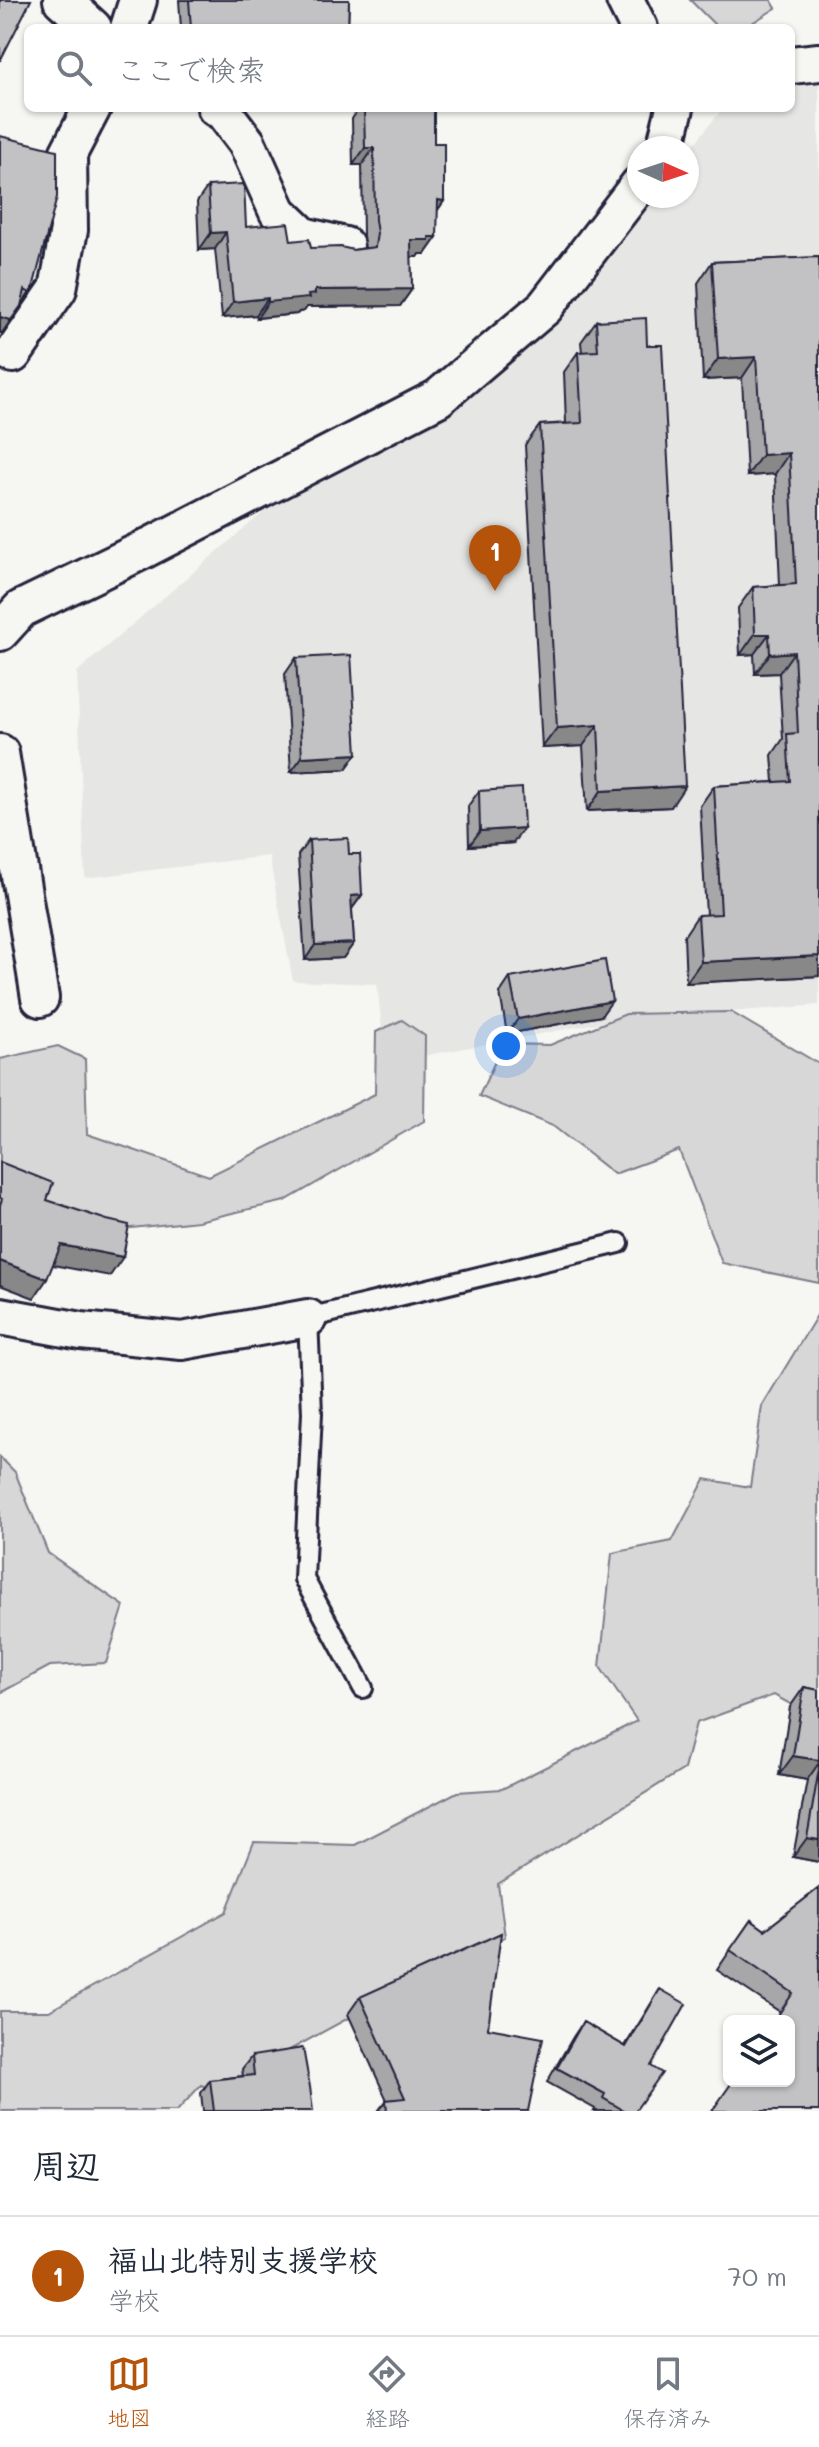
<!DOCTYPE html>
<html lang="ja">
<meta charset="utf-8">
<style>
:root{--surface:#fff;--page:#f2f2f3;--text:#1f2937;--muted:#747a83;--line:#e0e1e3;--accent:#b45309}
body{margin:0;font-family:Mali,"Klee One",sans-serif;background:var(--page);color:var(--text)}
.controls{position:absolute;right:24px;bottom:24px;display:grid;overflow:hidden;border-radius:12px;box-shadow:0 2px 6px #0004}
.controls button{width:72px;height:72px;display:grid;place-items:center;padding:0;border:0;border-bottom:2px solid var(--line);background:var(--surface);color:var(--text);font:40px sans-serif}
.compass{position:absolute;left:627px;top:136px;width:72px;height:72px;border-radius:50%;background:var(--surface);box-shadow:0 2px 6px #0004;rotate:93deg}
.you{position:absolute;left:506px;top:1046px;width:28px;height:28px;margin:-20px;border:6px solid #fff;border-radius:50%;background:#1a73e8;box-shadow:0 0 0 12px #1a73e833}
.badge{display:grid;place-items:center;width:52px;height:52px;border-radius:50%;background:var(--accent);color:#fff;font-size:26px;font-weight:700}
.pin{position:absolute;translate:-50% -66px;filter:drop-shadow(0 2px 4px #0008)}
.pin::after{content:'';position:absolute;top:42px;width:28px;height:24px;background:inherit;clip-path:polygon(0 0,100% 0,50% 100%)}
.list{margin:0;padding:0;list-style:none}
h2{display:flex;justify-content:space-between;align-items:center;height:104px;margin:0;padding:0 32px;font-size:34px}
h2 small{font-size:26px;font-weight:400;color:var(--muted)}
.list li{display:grid;grid-template-columns:52px 1fr auto;gap:24px;align-items:center;box-sizing:border-box;height:120px;padding:0 32px;border-top:2px solid var(--line)}
.list b{display:block;font-size:30px;white-space:nowrap}
.list p{margin:0;font-size:26px;white-space:nowrap;color:var(--muted)}
.list em{font-size:26px;font-style:normal;color:var(--muted)}
.icon{flex:none;width:44px;height:44px;fill:none;stroke:currentColor;stroke-width:2;stroke-linecap:round;stroke-linejoin:round}
.map{position:relative;flex:none;width:819px;height:2111px;overflow:hidden}
.search{position:absolute;background:var(--surface);box-shadow:0 2px 6px #0004;left:24px;right:24px;top:24px;height:88px;display:flex;align-items:center;gap:20px;box-sizing:border-box;padding:0 28px;border-radius:12px;color:var(--muted);font-size:30px}
.sheet{height:224px;background:var(--surface)}
nav{display:flex;justify-content:space-around;align-items:center;box-sizing:border-box;height:112px;border-top:2px solid var(--line);background:var(--surface);font-size:22px;color:var(--muted)}
nav a{display:grid;justify-items:center;gap:4px}
nav .on{color:var(--accent)}
.map>svg:first-child{display:block}
.built{fill:#e6e6e4}
.green{fill:#d7d7d7;stroke:#7c7c89;stroke-width:2}
.lines{fill:none;stroke-linecap:round;stroke-linejoin:round}
.lane-casing{stroke:#22223b;stroke-width:24}
.street-casing{stroke:#22223b;stroke-width:42}
.lane{stroke:#f6f6f2;stroke-width:18}
.street{stroke:#f6f6f2;stroke-width:36}
.wall{fill:#a7a7a9;stroke:#22223b;stroke-width:2}
.shaded-wall{fill:#888889;stroke:#22223b;stroke-width:2}
.building{fill:#c2c2c4;stroke:#22223b;stroke-width:2}
</style>
<div class="map">
<svg width="819" height="2111" viewBox="0 0 819 2111">
<rect width="100%" height="100%" fill="#f6f6f2"/>
<filter id="ink" filterUnits="userSpaceOnUse"><feTurbulence type="fractalNoise" baseFrequency=".0125" numOctaves="2"/><feDisplacementMap in="SourceGraphic" scale="16" xChannelSelector="R" yChannelSelector="G"/><feConvolveMatrix kernelMatrix="1 2 1 2 8 2 1 2 1" color-interpolation-filters="sRGB"/></filter>
<g filter="url(#ink)">
<!-- built -->
<path class="built" d="M819,84V1005L603,1022L423,1056L385,1055L377,984L293,981L269,856L85,878L77,672L266,510L442,414L548,328L653,196H687V153L723,108H791V86Z"/>
<!-- green -->
<path class="green" d="M690,0H771L776,8L744,28H718Z
M731,1012L819,1064V1283L722,1263L679,1150L614,1174L553,1126L479,1096L503,1044L550,1045L626,1014Z
M402,1020L425,1036L424,1121L285,1201L198,1221L122,1229L23,1194L0,1167V1059L58,1046L85,1059L87,1134L209,1176L375,1094L376,1032Z
M819,1312V1713L803,1711L774,1695L696,1723L684,1769L498,1884L505,1937L424,1977L284,2053L261,2106L201,2085L177,2111H0V2011H49L226,1912L254,1842L355,1845L457,1792L502,1789L637,1721L600,1667L612,1553L672,1541L705,1479L750,1487L762,1406Z
M0,1457L15,1472L48,1553L124,1606L106,1663L50,1666L0,1693Z"/>
<g class="lines">
<!-- lane casing -->
<g class="lane-casing">
<path id="lane" d="M363,1688L304,1579L312,1413L308,1318L619,1243"/>
</g>
<!-- street casing -->
<g class="street-casing">
<path id="street" d="M62,0L93,28
M625,0L639,28
M129,28L138,0
M791,65L819,62
M216,108L222,110L247,143L278,212L303,236L345,246
M665,148L675,108
M13,354L58,289L69,230L68,154L92,108
M0,632L21,609L141,551L438,398L545,307L639,185
M0,753L40,998
M0,1316L81,1331L182,1341L308,1318"/>
</g>
<!-- lane -->
<use href="#lane" class="lane"/>
<!-- street -->
<use href="#street" class="street"/>
</g>
<!-- wall -->
<path class="wall" d="M179,0H349L348,28H181Z
M359,108H434V143L444,201L437,211V237L425,254H420L418,257H411L412,289L400,306L307,307L304,311L299,312L297,314L257,318L256,315L222,318L215,249L199,250L197,202L208,186L246,227L311,248L353,250L365,248L363,236L362,165H353L352,119Z
M0,136L33,288L2,333H0Z
M819,257V976L686,983L684,936L698,915H706L700,806L714,786L774,782L772,755L783,739L779,673L755,674L754,654L740,655L738,608L753,587L780,585L775,474L747,476L742,378L703,380L698,283L712,262Z
M596,321L671,807L587,811L583,746L542,748L525,445L540,425L566,423L564,372L578,352H582L581,342Z
M296,658L346,769L291,772L285,674Z
M479,791L513,843L469,846L468,806Z
M309,840L349,854L362,895L352,909L354,943L343,958L305,960L298,855Z
M510,978L601,1016L507,1034L500,993Z
M804,1687L819,1690V1862L793,1857L807,1780L779,1775L790,1707Z
M819,1888V2111L780,2012L717,1970L751,1920L765,1930Z
M660,1989L651,2066L635,2111H594L595,2109L547,2082L573,2037L583,2022L625,2046Z
M360,1997L488,2028L528,2111H378L387,2100L348,2014Z
M252,2056L313,2111H203L201,2093L210,2080L243,2076L242,2069Z"/>
<!-- shaded-wall -->
<path class="shaded-wall" d="M365,148H374L362,165H353Z
M438,200L444,201L433,217Z
M226,232L215,249L199,250L211,233Z
M429,237H437L425,254H420L418,257H400L411,240Z
M412,289L400,306L307,307L304,311L299,312L297,314L257,318L268,302L308,295L315,290Z
M268,298L256,315L222,318L233,302Z
M0,317L11,320L2,333H0Z
M756,357L742,378L703,380L718,359Z
M789,453L775,474L747,476L762,455Z
M755,634H769L754,654L740,655Z
M794,652L779,673L755,674L770,654Z
M598,725L583,746L542,748L557,728Z
M357,754L346,769L291,772L302,757Z
M685,786L671,807L587,811L601,791Z
M524,828L513,843L469,846L480,831Z
M362,895L351,910V896Z
M354,943L343,958L305,960L315,945Z
M819,956V976L686,983L701,962Z
M612,1001L601,1016L507,1034L518,1019Z
M61,1245L123,1257L110,1276L48,1264Z
M0,1261L47,1279L34,1298L0,1285Z
M793,1756L819,1760V1763L807,1780L779,1775Z
M807,1838L819,1840V1862L793,1857Z"/>
<!-- building -->
<path class="building" d="M0,0H31L0,61Z
M189,0H349L348,28H191Z
M364,108H434V143H444V201L438,200L437,237H429V240H411L412,289L315,290V294L308,295L309,298L268,302V298L233,302L226,232L211,233L208,186L244,184L246,227L288,223L291,241L309,239L311,248L341,247L353,250L375,247L377,233L375,220L374,148H365Z
M0,136L57,150V197L33,288L30,293L25,290L21,306L11,320L0,317Z
M819,257V956L701,962L698,915L721,914L714,786L790,781L787,734L798,733L794,652L770,654L769,634H755L753,587L796,584L789,453L762,455L756,357L718,359L712,262Z
M646,318L647,345H662L685,786L601,791L598,725L557,728L540,425L582,423L578,352L598,351L596,321Z
M351,655L357,754L302,757L296,658Z
M522,788L524,828L480,831L479,791Z
M348,838L349,854H360L362,895L351,896L354,943L315,945L309,840Z
M605,960L612,1001L518,1019L510,978Z
M0,1162L53,1183L47,1200L107,1220L129,1225L123,1257L61,1245L47,1279L0,1261V1205L2,1199L0,1198Z
M804,1687L819,1690V1760L793,1756Z
M819,1769V1840L807,1838Z
M819,1888V2111H712L733,2081H789V2021H774L793,1993L730,1950L751,1920L765,1930Z
M501,1933L488,2028L543,2038L528,2111H387L386,2100L405,2098L360,1997Z
M660,1989L686,2004L651,2066L662,2073L635,2111H625L603,2098L605,2094L557,2068L583,2022L626,2047Z
M303,2048L310,2087L313,2111H214L210,2080L254,2075L252,2056Z"/>
</g>
</svg>
<div class="controls">
<button><svg class="icon" aria-label="layers" viewBox="0 0 24 24"><path d="M12 4l9 5-9 5-9-5zM3 14l9 5 9-5"/></svg></button>
</div>
<svg class="compass" viewBox="-18 -18 36 36"><path d="M0-13l5 13h-10z" fill="#e53935"/><path d="M0 13l5-13h-10z" fill="#747a83"/></svg>
<div class="you"></div>
<div class="pin badge" style="left:495px;top:591px">1</div>
<div class="search"><svg class="icon" aria-label="search" viewBox="0 0 24 24"><circle cx="10" cy="10" r="6"/><path d="M15 15l6 6"/></svg>ここで検索</div>
</div>
<section class="sheet">
<h2>周辺<small></small></h2>
<ul class="list">
<li><span class="badge">1</span><div><b>福山北特別支援学校</b><p>学校</p></div><em>70 m</em></li>
</ul>
</section>
<nav>
<a class="on"><svg class="icon" aria-label="map" viewBox="0 0 24 24"><path d="M3 6l6-2 6 2 6-2v14l-6 2-6-2-6 2zM9 4v14M15 6v14"/></svg>地図</a>
<a><svg class="icon" aria-label="directions" viewBox="0 0 24 24"><path d="M12 3l9 9-9 9-9-9zM9 14v-3h6M13 9l2 2-2 2"/></svg>経路</a>
<a><svg class="icon" aria-label="saved" viewBox="0 0 24 24"><path d="M7 4h10v16l-5-4-5 4z"/></svg>保存済み</a>
</nav>
